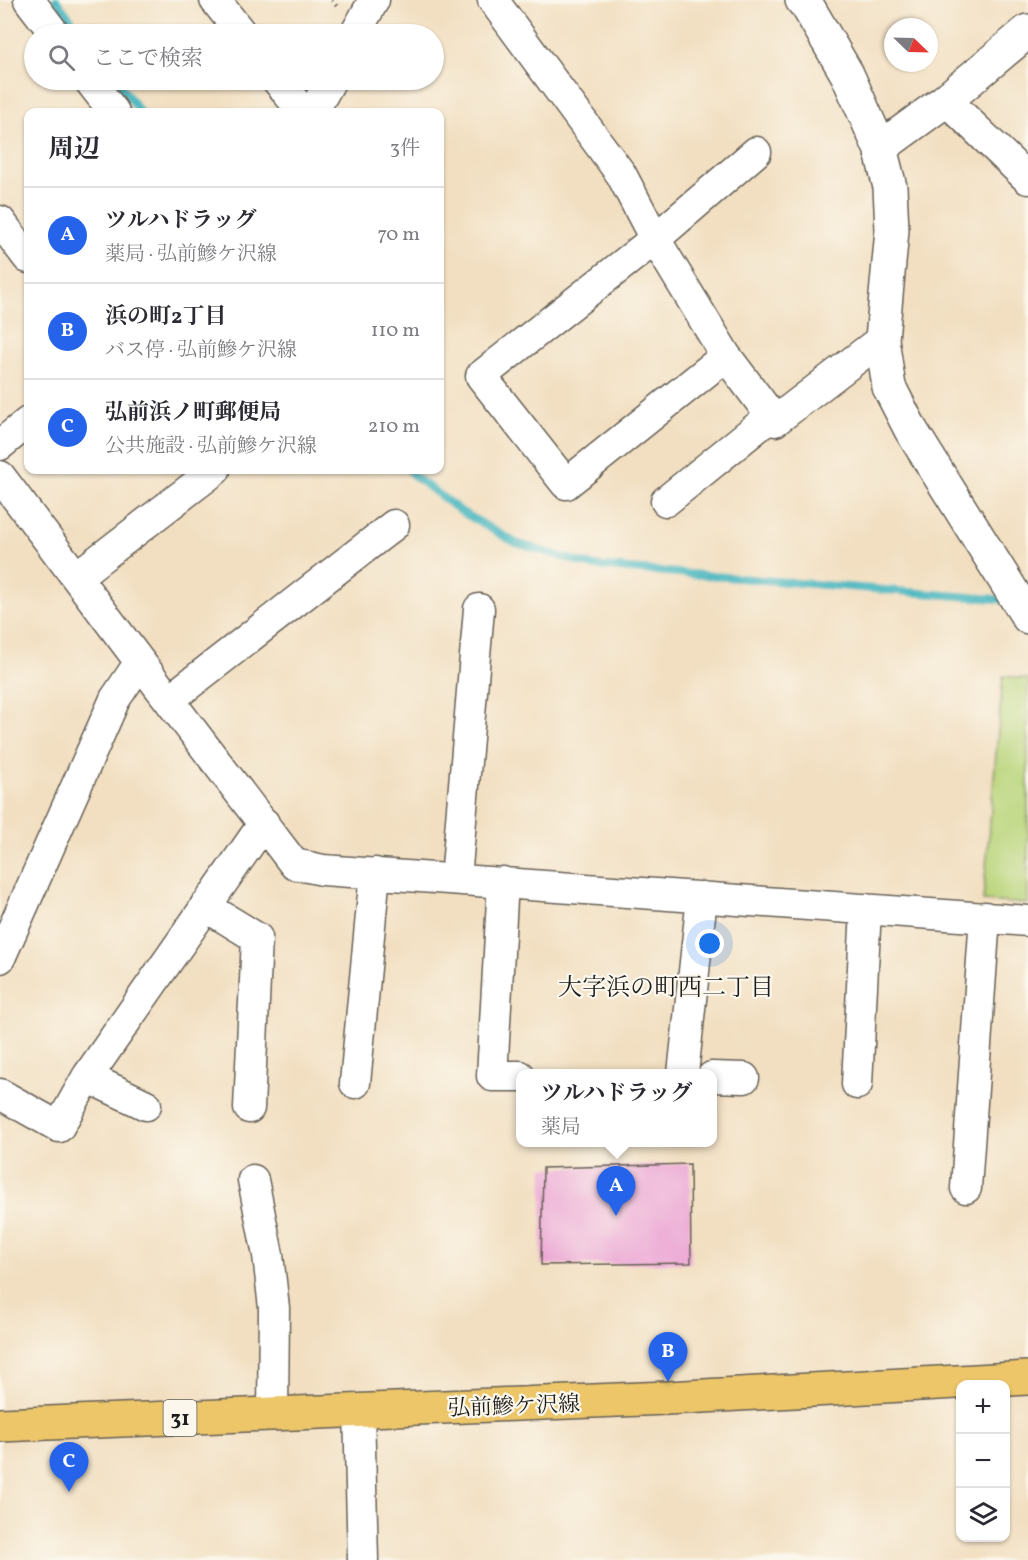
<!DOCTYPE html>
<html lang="ja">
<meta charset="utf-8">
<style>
:root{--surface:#fff;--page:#f2f2f3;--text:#2b2b33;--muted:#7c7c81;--line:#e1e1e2;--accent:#2563eb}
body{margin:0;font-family:Vollkorn,"Noto Serif JP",serif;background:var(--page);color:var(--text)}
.controls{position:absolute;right:18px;bottom:18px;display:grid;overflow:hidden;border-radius:12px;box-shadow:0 2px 4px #0004}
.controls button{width:54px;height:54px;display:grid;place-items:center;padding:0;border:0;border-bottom:2px solid var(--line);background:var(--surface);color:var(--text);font:30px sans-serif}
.compass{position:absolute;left:884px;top:18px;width:54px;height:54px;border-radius:50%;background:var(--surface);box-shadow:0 2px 4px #0004;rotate:113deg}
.you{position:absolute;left:710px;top:944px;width:21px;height:21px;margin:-15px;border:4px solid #fff;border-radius:50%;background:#1a73e8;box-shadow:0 0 0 9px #1a73e833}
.badge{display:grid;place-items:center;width:39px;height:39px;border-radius:50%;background:var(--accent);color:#fff;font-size:20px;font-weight:700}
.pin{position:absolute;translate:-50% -50px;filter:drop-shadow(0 2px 3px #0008)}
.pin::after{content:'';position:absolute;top:32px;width:21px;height:18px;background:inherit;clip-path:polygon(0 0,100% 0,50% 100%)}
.popup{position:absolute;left:516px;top:1069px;width:201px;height:78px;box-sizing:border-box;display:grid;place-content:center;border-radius:12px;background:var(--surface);filter:drop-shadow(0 2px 4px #0005);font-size:20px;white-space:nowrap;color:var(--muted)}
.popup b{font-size:22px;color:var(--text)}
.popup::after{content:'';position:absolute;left:50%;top:100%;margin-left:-12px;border:12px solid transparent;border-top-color:var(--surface)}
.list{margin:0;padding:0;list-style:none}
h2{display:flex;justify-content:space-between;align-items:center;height:78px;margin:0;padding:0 24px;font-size:26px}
h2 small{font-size:20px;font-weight:400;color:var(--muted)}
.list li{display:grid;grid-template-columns:39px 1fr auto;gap:18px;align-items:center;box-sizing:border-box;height:96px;padding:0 24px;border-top:2px solid var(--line)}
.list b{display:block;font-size:22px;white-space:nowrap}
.list p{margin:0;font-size:20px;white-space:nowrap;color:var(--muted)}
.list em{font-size:20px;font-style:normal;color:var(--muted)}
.icon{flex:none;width:33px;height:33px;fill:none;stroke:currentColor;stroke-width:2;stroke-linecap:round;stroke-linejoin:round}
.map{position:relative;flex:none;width:1028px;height:1560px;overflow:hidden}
.search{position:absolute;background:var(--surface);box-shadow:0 2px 4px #0004;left:24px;top:24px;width:420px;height:66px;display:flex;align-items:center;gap:15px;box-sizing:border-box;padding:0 21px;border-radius:33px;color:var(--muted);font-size:22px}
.panel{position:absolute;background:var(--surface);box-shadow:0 2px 4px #0004;left:24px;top:108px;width:420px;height:366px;border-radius:12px}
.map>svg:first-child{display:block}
.green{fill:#bad57b;stroke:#6b784c;stroke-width:1.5}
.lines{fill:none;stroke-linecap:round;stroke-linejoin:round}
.stream{stroke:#47b6bf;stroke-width:8}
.building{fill:#eca8d5}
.minor-casing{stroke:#676056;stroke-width:33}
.tertiary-casing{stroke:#676056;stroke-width:36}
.primary-casing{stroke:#676056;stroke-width:36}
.path{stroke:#676056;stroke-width:4;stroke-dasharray:1.5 4.5;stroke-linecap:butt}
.minor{stroke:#fff;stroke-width:30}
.tertiary{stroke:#fff;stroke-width:33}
.primary{stroke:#ecc669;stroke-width:33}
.labels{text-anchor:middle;stroke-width:4.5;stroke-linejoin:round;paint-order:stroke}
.shield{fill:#fbf7ec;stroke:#5f5e5a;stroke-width:1.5}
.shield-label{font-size:21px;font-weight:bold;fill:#1c1c1c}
.street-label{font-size:22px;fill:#1c1c1c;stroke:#fbf7ec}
.neighbourhood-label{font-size:24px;fill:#1c1c1c;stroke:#fbf7ec}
</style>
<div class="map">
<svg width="1028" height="1560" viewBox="0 0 1028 1560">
<rect width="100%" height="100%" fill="#fbf7ec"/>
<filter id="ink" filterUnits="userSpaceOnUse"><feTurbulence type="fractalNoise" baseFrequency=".0167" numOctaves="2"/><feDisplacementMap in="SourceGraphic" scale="12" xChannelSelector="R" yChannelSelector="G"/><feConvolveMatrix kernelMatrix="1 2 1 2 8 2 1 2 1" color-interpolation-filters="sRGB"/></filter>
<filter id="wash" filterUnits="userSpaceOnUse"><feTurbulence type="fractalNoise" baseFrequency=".008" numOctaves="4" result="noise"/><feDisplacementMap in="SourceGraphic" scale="24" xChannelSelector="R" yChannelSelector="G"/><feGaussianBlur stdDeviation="1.35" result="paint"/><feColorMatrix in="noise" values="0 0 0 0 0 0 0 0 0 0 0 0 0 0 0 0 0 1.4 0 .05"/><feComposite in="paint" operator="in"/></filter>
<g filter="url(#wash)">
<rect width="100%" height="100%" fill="#f2dfc1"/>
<!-- green -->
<path class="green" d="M1003,676L1028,679V904L983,901Z"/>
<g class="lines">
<!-- stream -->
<path class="stream" d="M56,0L82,34
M116,80L140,112
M409,470L413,475L462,512L516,543L593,566L1007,600"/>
</g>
<g id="blocks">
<!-- building -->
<path class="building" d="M690,1164L691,1263L541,1265L543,1168Z"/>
</g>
</g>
<g filter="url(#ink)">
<use href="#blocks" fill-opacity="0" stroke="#676056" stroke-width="1.5"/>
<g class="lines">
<!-- minor casing -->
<g class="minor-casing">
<path id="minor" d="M29,0L55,34
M215,0L242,34
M493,0L621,174L655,239L726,356L775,421L882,339
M355,34L374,0
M89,80L114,112
M277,80L303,112
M946,100L1028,179
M313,112L331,80
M0,221L28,258
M726,356L566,484L481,376L655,239L756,152
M0,445L28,422
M0,476L140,662L294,864L323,870L1028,921
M666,501L771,416
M76,577L215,470
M169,700L394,525
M456,879L479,609
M503,882L492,1076H520
M205,906L257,938L249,1108
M0,958L115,699L140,662
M683,1074L702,897
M87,1077L146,1105
M712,1077L744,1078
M355,1083L375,873
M857,1084L866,909
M0,1094L59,1127L87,1077L264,823
M253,1180L268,1255L274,1308L273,1414
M966,1188L985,917
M359,1411L363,1560"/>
</g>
<!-- tertiary casing -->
<g class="tertiary-casing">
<path id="tertiary" d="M802,0L808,7L847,74L880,148L890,187L892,230L882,339L889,387L911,430L1028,617
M880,148L946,100L1028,31"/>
</g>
<!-- primary casing -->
<g class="primary-casing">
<path id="primary" d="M0,1425L667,1398L1028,1378"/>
</g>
<!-- path -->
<path class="path" d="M332,0L338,8"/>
<!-- minor -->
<use href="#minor" class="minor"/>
<!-- tertiary -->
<use href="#tertiary" class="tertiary"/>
<!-- primary -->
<use href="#primary" class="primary"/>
</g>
</g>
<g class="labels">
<!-- shield labels -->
<rect class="shield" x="163.5" y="1400" width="33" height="36" rx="4.5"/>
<g class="shield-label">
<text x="180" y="1425">31</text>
</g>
<!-- street labels -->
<g class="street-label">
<text transform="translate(514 1405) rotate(-2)" y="8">弘前鰺ケ沢線</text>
</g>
<!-- neighbourhood labels -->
<g class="neighbourhood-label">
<text x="666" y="995">大字浜の町西二丁目</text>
</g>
</g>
</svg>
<div class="controls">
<button>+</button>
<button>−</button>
<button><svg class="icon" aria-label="layers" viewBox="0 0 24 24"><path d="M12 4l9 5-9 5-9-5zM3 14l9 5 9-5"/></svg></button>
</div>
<svg class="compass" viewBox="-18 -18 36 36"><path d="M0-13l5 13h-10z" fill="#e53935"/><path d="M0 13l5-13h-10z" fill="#7c7c81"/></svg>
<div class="you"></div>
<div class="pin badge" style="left:616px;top:1216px">A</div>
<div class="popup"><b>ツルハドラッグ</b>薬局</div>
<div class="pin badge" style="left:668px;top:1382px">B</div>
<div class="pin badge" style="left:69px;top:1492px">C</div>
<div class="search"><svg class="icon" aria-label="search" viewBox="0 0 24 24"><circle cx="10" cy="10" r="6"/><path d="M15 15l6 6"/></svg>ここで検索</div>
<section class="panel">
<h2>周辺<small>3件</small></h2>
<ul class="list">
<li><span class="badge">A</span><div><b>ツルハドラッグ</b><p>薬局 · 弘前鰺ケ沢線</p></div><em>70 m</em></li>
<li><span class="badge">B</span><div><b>浜の町2丁目</b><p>バス停 · 弘前鰺ケ沢線</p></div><em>110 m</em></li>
<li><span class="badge">C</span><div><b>弘前浜ノ町郵便局</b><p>公共施設 · 弘前鰺ケ沢線</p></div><em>210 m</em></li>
</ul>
</section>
</div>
